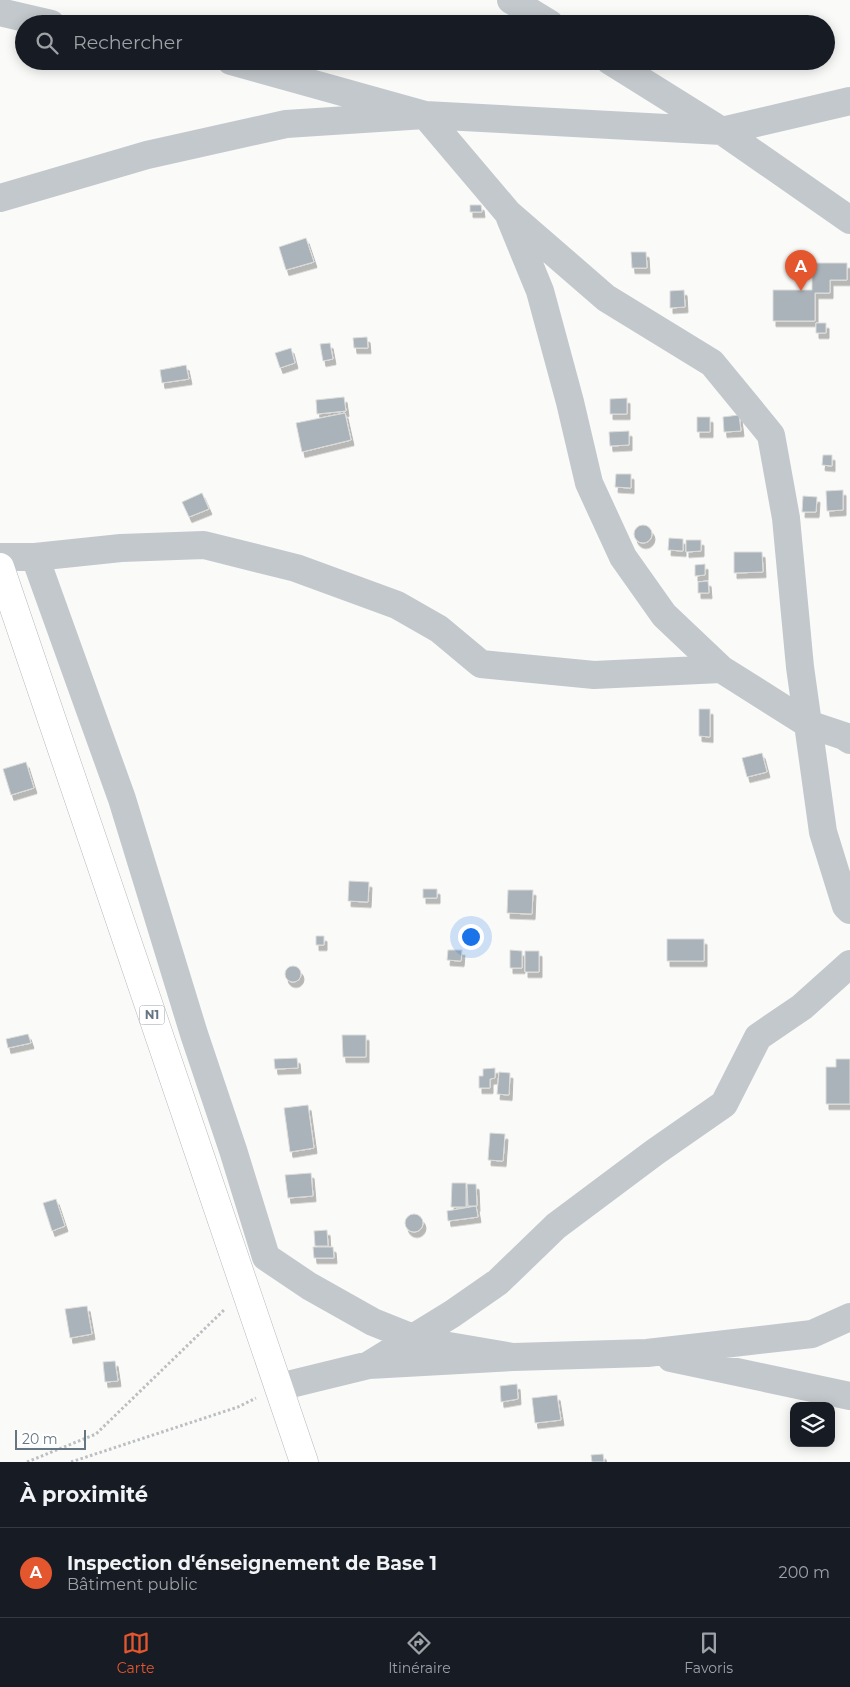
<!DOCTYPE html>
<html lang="fr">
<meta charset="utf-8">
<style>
:root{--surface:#171b24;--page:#20242c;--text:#f1f3f6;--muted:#9ea1a6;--line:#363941;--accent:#e4572e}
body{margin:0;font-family:Montserrat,sans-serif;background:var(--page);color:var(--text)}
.controls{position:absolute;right:15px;bottom:15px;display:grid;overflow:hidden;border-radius:10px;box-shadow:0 2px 12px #0003}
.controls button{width:45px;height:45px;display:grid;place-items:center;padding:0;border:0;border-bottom:1px solid var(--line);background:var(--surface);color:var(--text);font:25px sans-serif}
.scale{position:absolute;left:15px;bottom:12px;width:71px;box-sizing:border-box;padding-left:5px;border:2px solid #657683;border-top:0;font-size:14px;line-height:18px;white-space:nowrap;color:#657683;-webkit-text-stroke:4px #fff;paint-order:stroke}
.you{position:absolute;left:470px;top:936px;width:18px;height:18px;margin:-12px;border:4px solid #fff;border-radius:50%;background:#1a73e8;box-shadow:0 0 0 8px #1a73e833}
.badge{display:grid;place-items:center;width:32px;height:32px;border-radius:50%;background:var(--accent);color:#fff;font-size:16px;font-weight:700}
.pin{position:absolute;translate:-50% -41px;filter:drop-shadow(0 1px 2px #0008)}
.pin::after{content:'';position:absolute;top:26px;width:18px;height:15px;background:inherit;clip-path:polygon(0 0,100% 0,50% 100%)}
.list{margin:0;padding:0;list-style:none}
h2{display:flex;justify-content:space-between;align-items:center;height:65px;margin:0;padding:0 20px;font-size:21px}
h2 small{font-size:16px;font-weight:400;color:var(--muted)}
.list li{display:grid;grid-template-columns:32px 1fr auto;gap:15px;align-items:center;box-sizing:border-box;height:90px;padding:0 20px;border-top:1px solid var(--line)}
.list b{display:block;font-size:19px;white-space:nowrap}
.list p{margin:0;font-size:16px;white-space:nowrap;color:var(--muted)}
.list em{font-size:16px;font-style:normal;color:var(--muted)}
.icon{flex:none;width:28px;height:28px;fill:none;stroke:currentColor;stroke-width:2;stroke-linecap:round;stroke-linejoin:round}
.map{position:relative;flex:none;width:850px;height:1462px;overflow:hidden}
.search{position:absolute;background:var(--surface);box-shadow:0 2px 12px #0003;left:15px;right:15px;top:15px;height:55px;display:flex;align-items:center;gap:12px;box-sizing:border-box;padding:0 18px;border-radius:28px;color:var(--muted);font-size:19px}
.sheet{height:155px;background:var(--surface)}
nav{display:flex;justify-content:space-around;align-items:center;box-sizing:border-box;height:70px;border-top:1px solid var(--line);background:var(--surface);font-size:14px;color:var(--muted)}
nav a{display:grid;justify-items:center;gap:2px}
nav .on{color:var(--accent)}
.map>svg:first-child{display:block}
.building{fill:#aab3b9;stroke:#dcdcda;filter:url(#shadow)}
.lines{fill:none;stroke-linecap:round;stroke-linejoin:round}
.major-casing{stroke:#b5babe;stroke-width:29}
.path{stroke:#bbbfc2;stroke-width:3;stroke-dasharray:2.5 2.5;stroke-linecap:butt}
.minor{stroke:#c3c8cc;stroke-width:28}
.major{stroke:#fff;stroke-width:28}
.labels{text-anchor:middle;stroke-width:5;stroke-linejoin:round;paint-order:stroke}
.shield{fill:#fff;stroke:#939fa8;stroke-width:1}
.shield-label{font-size:12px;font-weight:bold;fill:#657683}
</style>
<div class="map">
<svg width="850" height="1462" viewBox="0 0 850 1462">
<defs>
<filter id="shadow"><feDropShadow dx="3" dy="5.5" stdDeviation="0" flood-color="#0004"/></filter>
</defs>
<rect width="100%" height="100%" fill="#fafaf8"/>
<!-- building -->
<path class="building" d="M470,205H481L482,212H470Z
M306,238L314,262L286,270L279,247Z
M631,252H646L647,268H632Z
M812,263H847V280H830V293H815V321H773V290H812Z
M684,290L685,307L670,308V291Z
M816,323H826V333H816Z
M367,337L368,348H354L353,338Z
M330,343L333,359L323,361L320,344Z
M291,348L295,363L280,368L275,353Z
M186,365L189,379L162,383L160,370Z
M344,397L346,411L317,414L316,400Z
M627,398V414H610V399Z
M345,413L351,440L302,452L296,423Z
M739,415L741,431L724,432L723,417Z
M697,417H710V432H697Z
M629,431V445L610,446L609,432Z
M823,455H832V466L822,465Z
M616,474H631V488L615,487Z
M843,490V510L827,511L826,491Z
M202,493L209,509L189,517L182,502Z
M803,496L817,497L816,512H802Z
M634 534a9 9 0 1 1 18 0a9 9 0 1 1-18 0Z
M669,538L683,539V551L668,550Z
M686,540H701V551L686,552Z
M734,552H762L763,572L734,573Z
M705,564V575L695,576V565Z
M708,581L709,593H698V582Z
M699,709H710V737L699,736Z
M762,753L767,772L747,777L742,758Z
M26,762L34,788L11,795L3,769Z
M349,881L369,882L368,902L348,901Z
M423,889H437V898H423Z
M508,890H533L532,914L507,913Z
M316,936H324V945H316Z
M667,939H704V961H667Z
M448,950H462L461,961L447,960Z
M510,950L522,951V968H510Z
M525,951H539V972H525Z
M285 974a8 8 0 1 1 16 0a8 8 0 1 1-16 0Z
M28,1034L31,1043L8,1048L6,1039Z
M342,1035H366V1057H343Z
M297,1058L298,1068L275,1069L274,1059Z
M836,1059H850V1104H826V1067H836Z
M495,1068V1078L490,1079V1088H479V1076H483V1069Z
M499,1072L510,1073L509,1095L497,1094Z
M308,1105L314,1148L290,1152L284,1108Z
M490,1133L505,1134L503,1161L488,1160Z
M311,1173L313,1196L288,1198L285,1175Z
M452,1183H466V1207H451Z
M467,1184H476L477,1206H468Z
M56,1199L65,1226L52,1231L43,1203Z
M476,1206L478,1217L448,1221L447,1211Z
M405 1223a9 9 0 1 1 18 0a9 9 0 1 1-18 0Z
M327,1230L328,1246H315L314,1231Z
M313,1247H333L334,1258H314Z
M87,1306L92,1334L70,1338L65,1309Z
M115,1361L118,1381L105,1382L103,1362Z
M517,1384L518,1399L501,1402L500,1386Z
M557,1395L561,1420L535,1423L532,1398Z
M603,1454L604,1462H592L591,1455Z"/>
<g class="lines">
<!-- major casing -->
<g class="major-casing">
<path id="major" d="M0,567L304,1462"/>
</g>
<!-- path -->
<path class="path" d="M27,1462L96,1434L225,1309
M71,1462L238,1407L256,1398"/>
<!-- minor -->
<path class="minor" d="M511,0L550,24
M0,12L51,24
M610,61L722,131L850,220
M0,198L147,155L286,124L425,115L722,131L850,101
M510,218L540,291L570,402L589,483L623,557L664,615L721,669
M0,557H35L121,548L204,545L296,568L397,605L439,629L481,664L594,675L721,669L808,724L800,667L786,518L771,435L712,363L606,298L508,213L425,115L231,61
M35,557L122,799L194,1034L233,1150L266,1257L309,1286L373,1322L413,1338L443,1345L513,1357
M850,740L844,736L808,724L823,832L846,906L850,910
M671,1358L850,1396
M369,1365L452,1314L498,1282L556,1226L655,1152L724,1104L758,1037L802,1007L850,964
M279,1387L369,1365L513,1357L647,1353L812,1334L850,1317"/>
<!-- major -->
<use href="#major" class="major"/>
</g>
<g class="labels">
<!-- shield labels -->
<rect class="shield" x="139.5" y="1005.5" width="25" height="19" rx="4"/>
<g class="shield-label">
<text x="152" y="1019">N1</text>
</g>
</g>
</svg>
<div class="controls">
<button><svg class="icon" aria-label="layers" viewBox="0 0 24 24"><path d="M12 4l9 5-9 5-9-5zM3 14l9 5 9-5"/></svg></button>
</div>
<div class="scale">20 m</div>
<div class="you"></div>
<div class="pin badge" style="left:801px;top:291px">A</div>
<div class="search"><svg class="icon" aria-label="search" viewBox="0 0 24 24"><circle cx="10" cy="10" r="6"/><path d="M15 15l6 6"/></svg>Rechercher</div>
</div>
<section class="sheet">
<h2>À proximité<small></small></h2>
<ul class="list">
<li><span class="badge">A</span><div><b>Inspection d'énseignement de Base 1</b><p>Bâtiment public</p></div><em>200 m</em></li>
</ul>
</section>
<nav>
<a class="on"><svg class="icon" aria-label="map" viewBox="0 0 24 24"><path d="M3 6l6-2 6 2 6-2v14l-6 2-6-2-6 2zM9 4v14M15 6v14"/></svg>Carte</a>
<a><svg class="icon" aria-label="directions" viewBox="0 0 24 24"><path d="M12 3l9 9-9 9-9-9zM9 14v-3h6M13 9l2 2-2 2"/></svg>Itinéraire</a>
<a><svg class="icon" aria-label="saved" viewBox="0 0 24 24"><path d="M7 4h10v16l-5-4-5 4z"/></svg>Favoris</a>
</nav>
